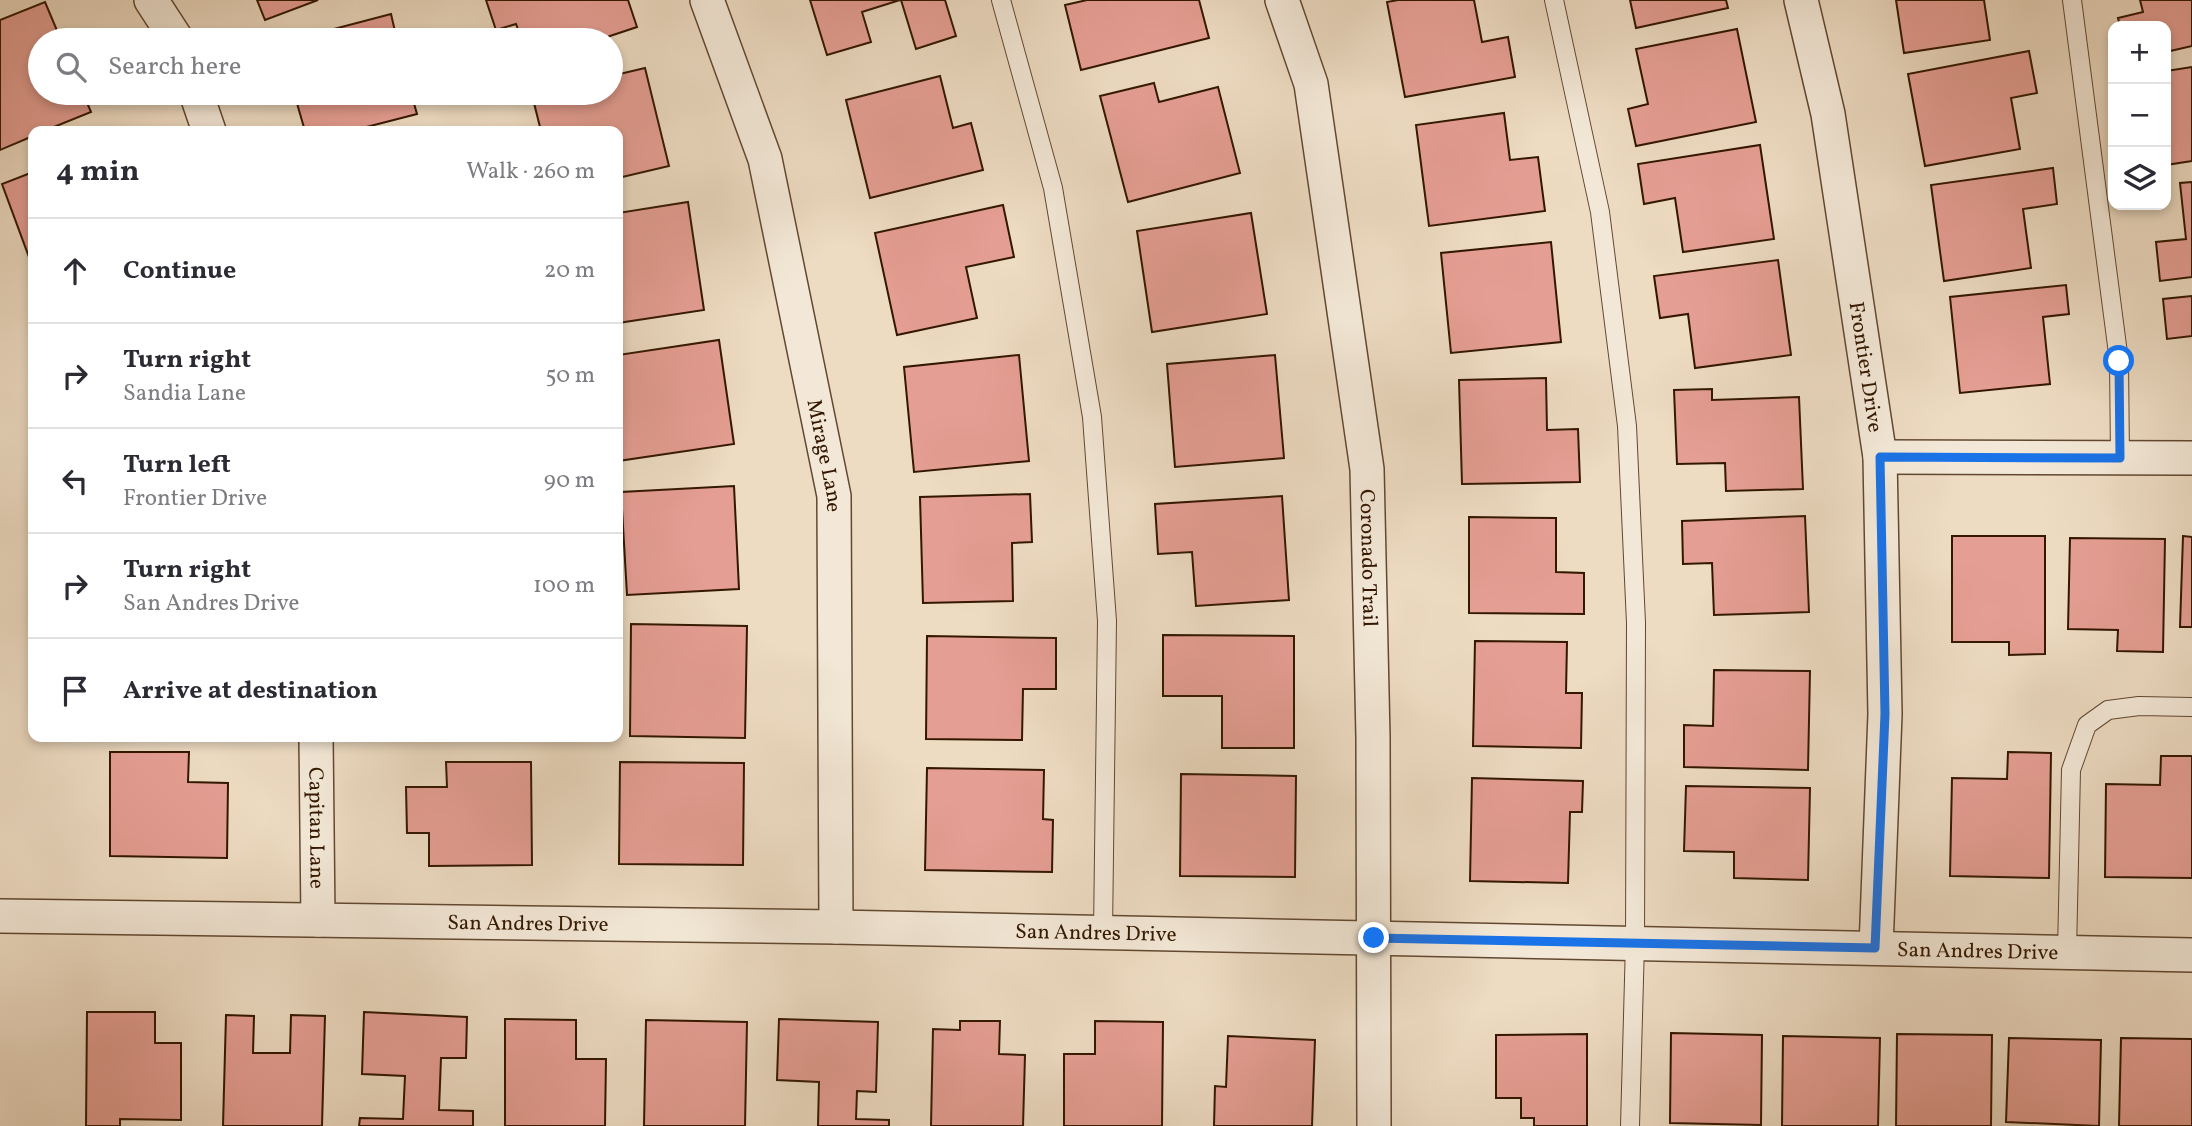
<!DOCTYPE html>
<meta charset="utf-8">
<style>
:root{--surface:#fff;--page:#f7f7f7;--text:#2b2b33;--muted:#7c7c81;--line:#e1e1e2}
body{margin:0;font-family:Vollkorn,serif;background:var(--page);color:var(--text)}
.controls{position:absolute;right:21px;top:21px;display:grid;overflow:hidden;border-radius:14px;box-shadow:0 4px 10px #0003}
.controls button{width:63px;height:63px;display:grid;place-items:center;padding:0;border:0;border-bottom:2px solid var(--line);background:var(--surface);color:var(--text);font:35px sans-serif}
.stop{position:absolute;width:21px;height:21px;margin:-16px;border:5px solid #1a73e8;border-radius:50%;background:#fff}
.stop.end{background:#1a73e8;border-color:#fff;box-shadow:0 2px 7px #0008}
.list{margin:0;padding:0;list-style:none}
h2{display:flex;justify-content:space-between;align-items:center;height:91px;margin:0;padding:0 28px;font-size:30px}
h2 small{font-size:23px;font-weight:400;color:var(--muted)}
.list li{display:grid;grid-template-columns:46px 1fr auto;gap:21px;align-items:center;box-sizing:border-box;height:105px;padding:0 28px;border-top:2px solid var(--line)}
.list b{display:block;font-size:26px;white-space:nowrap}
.list p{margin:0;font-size:23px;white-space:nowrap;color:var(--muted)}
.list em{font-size:23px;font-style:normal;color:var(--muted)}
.icon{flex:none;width:38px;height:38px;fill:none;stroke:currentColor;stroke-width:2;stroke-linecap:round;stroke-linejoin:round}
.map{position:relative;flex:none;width:2192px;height:1126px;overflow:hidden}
.search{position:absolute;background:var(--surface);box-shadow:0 4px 10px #0003;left:28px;top:28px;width:595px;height:77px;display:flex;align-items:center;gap:18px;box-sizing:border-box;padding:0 24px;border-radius:38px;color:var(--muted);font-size:26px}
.panel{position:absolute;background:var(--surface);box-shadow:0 4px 10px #0003;left:28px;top:126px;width:595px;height:616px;border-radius:14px}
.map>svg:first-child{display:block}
.building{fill:#e59e93;stroke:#331700;stroke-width:2}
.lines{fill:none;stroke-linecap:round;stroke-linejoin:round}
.service-casing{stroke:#624830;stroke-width:20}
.minor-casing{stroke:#624830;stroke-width:36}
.service{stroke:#f3e8d7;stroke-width:18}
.minor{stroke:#f3e8d7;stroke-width:33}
.route{stroke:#1a73e8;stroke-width:9}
.labels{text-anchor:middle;stroke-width:6;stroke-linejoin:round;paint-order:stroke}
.street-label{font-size:21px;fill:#331700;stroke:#f3e8d7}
</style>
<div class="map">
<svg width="2192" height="1126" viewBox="0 0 2192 1126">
<rect width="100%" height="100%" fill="#eddbc2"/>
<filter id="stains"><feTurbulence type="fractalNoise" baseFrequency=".00286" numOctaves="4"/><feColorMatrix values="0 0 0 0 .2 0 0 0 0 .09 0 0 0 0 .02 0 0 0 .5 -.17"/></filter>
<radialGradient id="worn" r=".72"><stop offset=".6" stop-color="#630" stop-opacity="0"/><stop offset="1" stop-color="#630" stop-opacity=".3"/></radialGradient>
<!-- building -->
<path class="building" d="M257,0H318L265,20Z
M486,0H628L637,27L598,40H522L516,24L496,30Z
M810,0H900L862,12L871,42L827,55Z
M901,0H945L956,36L916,49Z
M1087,0H1199L1209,38L1081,70L1065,5Z
M1398,0H1474L1482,42L1508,37L1515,77L1405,97L1387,2Z
M1630,0H1726L1728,8L1636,28Z
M1896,0H1984L1990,40L1904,53Z
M2140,0H2192V46L2166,52V26H2120L2118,18L2143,12Z
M45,2L61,40H40V93H83L91,112L44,131H33V136L0,150V20Z
M391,14L397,40H292Z
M1737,29L1756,122L1636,146L1628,109L1648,104L1636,49Z
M2029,51L2037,93L2011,98L2020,149L1925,166L1908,74Z
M2192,67V161L2166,165V71Z
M645,68L669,166L618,178V131H541L532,95L543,93H611V76Z
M940,76L953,128L971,123L983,170L870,198L846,100Z
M1154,83L1159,102L1218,87L1240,173L1128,202L1100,96Z
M294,93H411L417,114L351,131H305Z
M1504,113L1510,160L1538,157L1545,211L1429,226L1416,125Z
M1760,145L1774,239L1683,252L1675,198L1644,204L1638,164Z
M2053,168L2057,204L2023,209L2031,268L1944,281L1931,185Z
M33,172V268L2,184Z
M2192,182V277L2160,281L2156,242L2186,239L2180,183Z
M688,202L704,310L618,323V213Z
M1003,205L1014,257L966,267L977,318L897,335L875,233Z
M1251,213L1267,314L1152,332L1137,231Z
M1551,242L1561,342L1451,353L1441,253Z
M1778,260L1791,355L1695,368L1688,314L1660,318L1654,276Z
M2066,285L2069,314L2043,317L2050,384L1960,393L1950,297Z
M2192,296V336L2167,339L2163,299Z
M719,340L734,444L618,461V355Z
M1019,355L1029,461L914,472L904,367Z
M1275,355L1284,458L1175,467L1167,364Z
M1546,378L1547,430L1578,429L1580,482L1462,484L1459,380Z
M1712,389V400L1799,397L1803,489L1726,491L1725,463L1677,464L1674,390Z
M734,486L739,589L627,595L621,492Z
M1030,494L1032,542L1012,543L1013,601L923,603L920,497Z
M1282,496L1289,600L1196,606L1192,552L1158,554L1155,504Z
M1805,516L1809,612L1714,615L1712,563L1683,564L1682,521Z
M1469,517L1556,518V572L1584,573V614L1469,613Z
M1952,536H2045V654L2009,655V642H1952Z
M2183,536L2192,537V627H2180Z
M2070,538L2165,539L2163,652L2117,651L2118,630L2068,629Z
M631,624L747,626L745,738L630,736Z
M1163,635L1294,636V748H1222V696H1163Z
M927,636L1056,638V689H1023L1022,740L926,739Z
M1475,641L1567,642L1566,693H1582L1581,748L1473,746Z
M1714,670L1810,671L1808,770L1684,767V725L1713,726Z
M110,752H189L188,782L228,783L227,858L110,856Z
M2008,752L2051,753L2049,878L1950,876L1952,778L2007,779Z
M2161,756H2192V878L2105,877L2106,784L2160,785Z
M446,762H531L532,865L429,866V833H407L406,787H447Z
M620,762L744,763L743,865L619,864Z
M927,768L1044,770L1043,819L1053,820L1052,872L925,870Z
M1181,774L1296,776L1295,877L1180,876Z
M1472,778L1583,781L1582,812H1570L1568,883L1470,881Z
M1686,786L1810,788L1808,880L1734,878V852L1684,851Z
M87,1012H155V1043H181V1120L120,1119V1126H86Z
M364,1012L467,1017L466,1058H441L439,1110L473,1111V1126H359L360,1118L403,1119L405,1076L362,1074Z
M226,1015L254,1016L253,1053H290L291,1015L325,1016L322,1126H223Z
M505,1019L576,1020V1059H606L605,1126H505Z
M779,1019L878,1022L876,1092L857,1091L856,1119L889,1120V1126H818L819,1082L777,1080Z
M646,1020L747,1022L745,1126H644Z
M960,1021H1000L999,1054L1025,1055L1023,1126H931L933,1029L960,1030Z
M1095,1021L1163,1022L1162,1126H1064V1054H1095Z
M1671,1033L1762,1035L1761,1125L1670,1123Z
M1587,1034V1126H1534V1118H1521V1098H1496V1035Z
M1897,1034L1992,1035L1991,1126H1896Z
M1228,1036L1315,1040L1312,1126H1214L1215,1086L1226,1087Z
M1783,1036L1880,1038L1878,1126H1782Z
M2009,1038L2101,1040L2099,1126L2006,1122Z
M2121,1038L2192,1039V1126H2119Z"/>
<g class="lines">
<!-- service casing -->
<g class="service-casing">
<path id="service" d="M1001,0L1053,188L1092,417L1107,621L1103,932
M1554,0L1600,212L1627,426L1636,623L1635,943L1630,1126
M2072,0L2119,361L2120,458
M2067,952L2071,770L2087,725L2108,710L2139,706L2192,707"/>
</g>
<!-- minor casing -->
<g class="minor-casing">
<g id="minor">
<path d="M151,0L177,40"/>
<path id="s1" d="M707,0L765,159L834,496L836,927"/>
<path id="s2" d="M1282,0L1311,84L1367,469L1373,737L1374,1126"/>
<path id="s3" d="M1801,0L1828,114L1880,457L1885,714L1876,948"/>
<path d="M196,93L209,131"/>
<path d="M1880,457L2192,458"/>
<path id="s4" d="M316,737L318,920"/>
<path id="s5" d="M0,916L836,927L2192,955"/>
</g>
</g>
<!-- service -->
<use href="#service" class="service"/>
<!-- minor -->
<use href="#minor" class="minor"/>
</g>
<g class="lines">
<!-- route -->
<path class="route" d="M1374,938L1875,948L1885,714L1880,457L2120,458L2119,361"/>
</g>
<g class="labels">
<!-- street labels -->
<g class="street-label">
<text dy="7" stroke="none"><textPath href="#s3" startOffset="373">Frontier Drive</textPath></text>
<text dy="7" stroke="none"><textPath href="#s1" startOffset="472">Mirage Lane</textPath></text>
<text dy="7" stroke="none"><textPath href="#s2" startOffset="567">Coronado Trail</textPath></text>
<text dy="7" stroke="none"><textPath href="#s4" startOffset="91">Capitan Lane</textPath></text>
<text dy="7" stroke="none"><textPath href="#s5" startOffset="528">San Andres Drive</textPath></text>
<text dy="7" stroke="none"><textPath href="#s5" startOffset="1096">San Andres Drive</textPath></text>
<text dy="7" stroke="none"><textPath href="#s5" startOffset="1978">San Andres Drive</textPath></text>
</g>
</g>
<rect width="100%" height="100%" filter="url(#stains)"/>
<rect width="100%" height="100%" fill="url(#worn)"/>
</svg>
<div class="controls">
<button>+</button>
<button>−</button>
<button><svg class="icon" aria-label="layers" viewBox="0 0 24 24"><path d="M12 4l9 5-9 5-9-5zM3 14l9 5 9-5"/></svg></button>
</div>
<div class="stop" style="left:2119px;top:361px"></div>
<div class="stop end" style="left:1374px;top:938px"></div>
<div class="search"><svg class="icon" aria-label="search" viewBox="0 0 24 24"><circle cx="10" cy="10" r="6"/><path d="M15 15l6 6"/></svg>Search here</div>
<section class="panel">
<h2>4 min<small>Walk · 260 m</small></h2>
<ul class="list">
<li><svg class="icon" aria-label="ahead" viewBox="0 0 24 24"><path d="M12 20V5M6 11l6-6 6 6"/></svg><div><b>Continue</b></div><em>20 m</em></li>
<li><svg class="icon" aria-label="right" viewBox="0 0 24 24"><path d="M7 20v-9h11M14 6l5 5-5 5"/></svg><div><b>Turn right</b><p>Sandia Lane</p></div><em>50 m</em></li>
<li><svg class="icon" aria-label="left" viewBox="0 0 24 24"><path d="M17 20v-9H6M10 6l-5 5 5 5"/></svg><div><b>Turn left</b><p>Frontier Drive</p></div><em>90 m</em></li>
<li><svg class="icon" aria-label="right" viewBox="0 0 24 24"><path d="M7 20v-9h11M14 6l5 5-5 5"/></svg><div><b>Turn right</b><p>San Andres Drive</p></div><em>100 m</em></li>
<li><svg class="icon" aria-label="arrive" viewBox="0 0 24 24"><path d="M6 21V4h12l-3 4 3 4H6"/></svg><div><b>Arrive at destination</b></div></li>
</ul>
</section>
</div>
